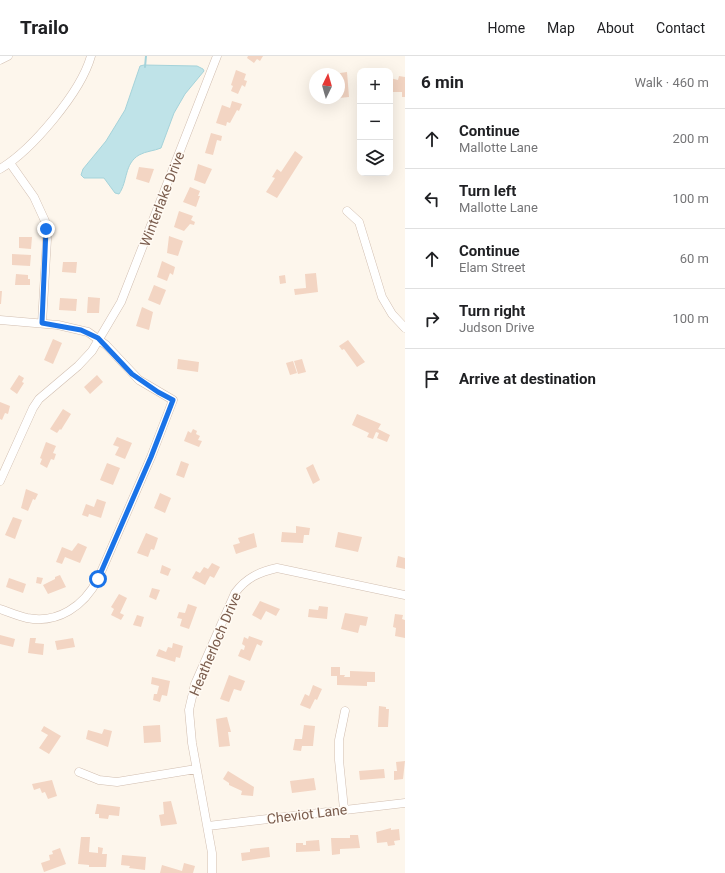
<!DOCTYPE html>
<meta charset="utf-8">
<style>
:root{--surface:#fff;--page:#f6f6f6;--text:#202124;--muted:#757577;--line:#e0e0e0}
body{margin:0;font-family:Roboto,sans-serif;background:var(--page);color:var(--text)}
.controls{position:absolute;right:12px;top:12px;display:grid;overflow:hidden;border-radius:8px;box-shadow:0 4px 16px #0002}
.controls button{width:36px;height:36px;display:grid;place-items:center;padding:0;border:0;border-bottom:1px solid var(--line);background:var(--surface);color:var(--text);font:20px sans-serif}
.compass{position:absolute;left:309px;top:12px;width:36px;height:36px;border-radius:50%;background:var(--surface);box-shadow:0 4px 16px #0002;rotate:5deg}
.stop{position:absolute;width:12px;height:12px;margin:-9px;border:3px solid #1a73e8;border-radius:50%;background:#fff}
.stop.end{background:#1a73e8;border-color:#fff;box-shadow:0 1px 4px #0008}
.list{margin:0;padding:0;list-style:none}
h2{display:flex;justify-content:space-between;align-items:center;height:52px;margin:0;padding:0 16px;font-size:17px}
h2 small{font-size:13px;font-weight:400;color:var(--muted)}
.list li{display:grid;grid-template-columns:26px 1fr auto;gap:12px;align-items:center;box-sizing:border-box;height:60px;padding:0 16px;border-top:1px solid var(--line)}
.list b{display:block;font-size:15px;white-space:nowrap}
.list p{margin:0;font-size:13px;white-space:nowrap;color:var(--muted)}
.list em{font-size:13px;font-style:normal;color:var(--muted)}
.icon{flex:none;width:22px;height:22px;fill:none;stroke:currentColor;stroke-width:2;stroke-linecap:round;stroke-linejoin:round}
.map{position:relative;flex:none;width:405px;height:817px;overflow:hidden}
header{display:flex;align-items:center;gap:24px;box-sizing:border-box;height:56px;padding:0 20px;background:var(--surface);border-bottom:1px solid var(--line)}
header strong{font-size:19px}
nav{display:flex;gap:22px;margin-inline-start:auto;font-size:14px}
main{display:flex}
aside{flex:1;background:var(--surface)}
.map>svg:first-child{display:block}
.water{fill:#bfe3e8;stroke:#a5d3da}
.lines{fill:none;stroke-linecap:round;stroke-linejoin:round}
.stream{stroke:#a5d3da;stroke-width:2}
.building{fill:#f3d5c3}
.minor-casing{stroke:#d1beb0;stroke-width:9}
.minor{stroke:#fff;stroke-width:8}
.route{stroke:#1a73e8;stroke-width:5}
.labels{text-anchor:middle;stroke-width:3;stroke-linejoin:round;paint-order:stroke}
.street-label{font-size:14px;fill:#7a5c4d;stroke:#fffaf3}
</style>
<header>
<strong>Trailo</strong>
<nav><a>Home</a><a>Map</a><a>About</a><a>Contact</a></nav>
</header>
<main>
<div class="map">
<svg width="405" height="817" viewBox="0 0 405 817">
<rect width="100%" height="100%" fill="#fdf6ec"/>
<!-- water -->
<path class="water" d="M144,9L197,10L203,13L204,15L185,38L174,57L161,92C154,95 146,95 139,99C124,108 128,125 119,138L115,137L104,122H84L81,119L83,113L106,85L125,54L140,10Z"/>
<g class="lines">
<!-- stream -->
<path class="stream" d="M145,11L146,0"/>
</g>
<!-- building -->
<path class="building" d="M248,0H263L260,5L257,3L254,7L247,2Z
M236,14L246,18L244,24L247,25L245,31L242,29L238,38L231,35L233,30L231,29Z
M347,16L349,41L339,42V30H342L340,17Z
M399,20L405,21V41H402V36H390V22L398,24Z
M232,45L242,48L239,55L237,54L230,67L227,66L226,70L216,67L222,49L230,52Z
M211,77L222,80L221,85L217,84L213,99L205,97Z
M295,95L303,101L277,142L266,136L275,122L272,121L277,113L281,116Z
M198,108L212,113L205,128L194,124Z
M139,111L154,113L149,127L136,123Z
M190,131L200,135L198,140H200L196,151L183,146Z
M179,155L193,160L191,164L195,166L194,169L190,168L184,175L174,171Z
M169,180L183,185L178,200L167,197Z
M19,181H32L31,193L19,192Z
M12,198L31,199L30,210L12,209Z
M162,205L175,211L173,219L170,217L167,225L157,221Z
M63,206H77L76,217L62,216Z
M316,217L318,236L295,239L294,233L306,232L305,218Z
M16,218L28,219V223H30V229H15Z
M285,219L286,227L280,228L279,220Z
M154,229L166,234L160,249L148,244Z
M0,235H2L1,248H0Z
M88,241L100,242L99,257H87Z
M60,242L77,243L76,255L59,254Z
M142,251L153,256L149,274L136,270Z
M53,283L62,287L53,308L44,304Z
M348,284L365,306L357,311L344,293L342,294L339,290Z
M178,303L199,306L198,316L177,313Z
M302,303L306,316L298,318L294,305Z
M293,305L297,317L290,319L286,307Z
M19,319L24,322L22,326L24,327L17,338L10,333Z
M97,319L103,326L90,338L84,331Z
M0,346L10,350L8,358L5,357L2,364L0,363Z
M63,353L71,358L61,374L60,373L57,377L50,373Z
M357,358L381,368L378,373L390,379L387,386L377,382L379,377L376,376L373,383L367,381L369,377L352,369Z
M193,373L197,375L196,378L200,380L198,384L202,385L199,391L184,385L188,375L191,377Z
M117,381L132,387L125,403L115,399L119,391L113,389Z
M46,386L56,390L53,397L56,398L54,404L51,403L47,412L40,408L42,403L40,402Z
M181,405L189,408L184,422L176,419Z
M107,407L120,412L113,429L100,424Z
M313,408L320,424L313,428L306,412Z
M26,433L38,438L35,444L33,443L28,455L21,452Z
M160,437L171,442L165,457L154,452Z
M97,443L106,446L101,462L89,458L88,461L82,459L86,448L94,451Z
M13,461L22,464L15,483L5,479Z
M296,470L310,472L309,479H304L303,487L281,486L282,476L296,477Z
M338,476L362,481L358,496L335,491Z
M146,477L158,482L154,494L151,493L148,501L137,497Z
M254,477L257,491L236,498L233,489L240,487L238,482Z
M78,487L87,491L80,507L65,501L62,508L56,506L62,491L72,495Z
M398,500L405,502V513L396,511Z
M212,507L220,511L214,522L210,520L205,529L192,522L196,515L200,517L204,511L208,513Z
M162,509L171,513L168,520L160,517Z
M60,519L66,531L48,538L43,529L55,523V521Z
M37,521L43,522L41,528L36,527Z
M9,522L26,528L23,537L6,531Z
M152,532L160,534L156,544L149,541Z
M119,538L127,542L120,557L124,559L121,564L111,559L114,553L111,551Z
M260,545L280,553L276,560L266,555L261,564L252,559Z
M188,548L197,551L189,573L180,570L182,563L177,562L179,556L185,557Z
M319,550L328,551L327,563L308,561L309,553L318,554Z
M345,557L368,561L366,570L360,569L358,577L341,573Z
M395,558L403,559L402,563L405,564V582L395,580L396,572L393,571Z
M137,559L144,561L141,571L133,569Z
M0,579L15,583L13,591L0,588Z
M249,580L263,585L261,590L257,588L250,605L238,600L241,593L244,594L245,590L242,588L244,581L248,583Z
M30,582H36L35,587L44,588L43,599L28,597Z
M73,582L75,591L57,594L55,585Z
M173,587L183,590L180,602L176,601L175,606L156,600L159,593L166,596L168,591L172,592Z
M331,611H340V619H345L344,621H350V615L375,616V626H367V630L337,629V620H331Z
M229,619L245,625L241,635L234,633L229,646L220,643Z
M152,621L170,625L167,640L162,639L160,646L153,644L154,638H157L159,630L151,628Z
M313,629L322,633L317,644L315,643L310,653L300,649L305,638L309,640Z
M379,650L386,651V653H389L388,671H378Z
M227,661L231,676H228L230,690L219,691L216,663Z
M160,669L161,686L144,687L143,670Z
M304,669L315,670L313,690H302L301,695L293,694L295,683H302Z
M44,670L61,680L49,698L39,692L48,679L41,675Z
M104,673L112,675L108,691L86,683L88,674L102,678Z
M405,705L403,723L394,724V715H397L396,706Z
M384,713L385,722L360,724L359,715Z
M228,715L254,731L253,740L241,739L242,735L229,729V727L223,723Z
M314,722L316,734L292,737L290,725Z
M52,724L57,740L48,743L45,736L42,737L40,732L34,734L32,728Z
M171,745L177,768L161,770L159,759L164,758L163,746Z
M97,748L120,751L119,760L109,759L108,763L99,762V758H95Z
M391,772V774L399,773L400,784L394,785L395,789L388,790L387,786L377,787L376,776Z
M350,779H358L360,792L340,793V798L332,799L331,782H350Z
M81,781H90L89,796L98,797V791L103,792L102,798H107L106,811H89V809L78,808Z
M319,784L320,795L296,796V787H303V789H306V785Z
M269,791L270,801L242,805L241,797L250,796V793Z
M60,792L66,808L44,816L41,807L50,804L49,799L53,798L52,795Z
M122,799L146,801L145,814L129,812L130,810L121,809Z
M184,807L195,810L193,817H160L162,809L182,815Z"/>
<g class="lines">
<!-- minor casing -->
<g class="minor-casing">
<path id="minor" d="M0,4L8,0
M10,107L34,141L45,165L47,183L42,267
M0,113C32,94 81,36 91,0
M347,155L359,166L382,241L392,258L405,272
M0,264L58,269L88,276L106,289L139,324L173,344L151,401L98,523C84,550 58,568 27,562C18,560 9,556 0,553
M0,425L33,352L39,343L78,310L92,295L121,246L217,0
M79,716L99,724L117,726L196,713
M344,753L339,704V684L345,655
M208,770L405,747
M212,817V797L192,687L189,654L195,628L235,537C246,522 259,516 277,512L405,539"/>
</g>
<!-- minor -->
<use href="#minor" class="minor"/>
</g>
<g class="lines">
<!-- route -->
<path class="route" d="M46,173L42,267L81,274L98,282L132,318L158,336L173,344L151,401L98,523"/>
</g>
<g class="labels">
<!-- street labels -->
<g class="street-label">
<text transform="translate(162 143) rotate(-69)" y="5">Winterlake Drive</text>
<text transform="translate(215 588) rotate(-67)" y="5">Heatherloch Drive</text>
<text transform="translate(307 758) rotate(-7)" y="5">Cheviot Lane</text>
</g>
</g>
</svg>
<div class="controls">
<button>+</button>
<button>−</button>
<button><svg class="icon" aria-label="layers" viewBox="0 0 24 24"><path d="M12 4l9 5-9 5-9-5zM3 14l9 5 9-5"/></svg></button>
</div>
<svg class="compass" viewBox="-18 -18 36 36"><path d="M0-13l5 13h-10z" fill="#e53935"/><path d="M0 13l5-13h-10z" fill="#757577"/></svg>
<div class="stop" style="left:98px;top:523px"></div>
<div class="stop end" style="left:46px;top:173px"></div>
</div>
<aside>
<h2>6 min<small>Walk · 460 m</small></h2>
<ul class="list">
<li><svg class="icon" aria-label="ahead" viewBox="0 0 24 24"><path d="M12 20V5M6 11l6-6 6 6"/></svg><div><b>Continue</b><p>Mallotte Lane</p></div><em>200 m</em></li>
<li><svg class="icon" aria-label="left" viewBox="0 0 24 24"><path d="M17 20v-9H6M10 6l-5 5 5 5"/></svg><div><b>Turn left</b><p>Mallotte Lane</p></div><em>100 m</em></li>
<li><svg class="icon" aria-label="ahead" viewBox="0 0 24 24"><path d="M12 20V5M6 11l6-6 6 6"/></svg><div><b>Continue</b><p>Elam Street</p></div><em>60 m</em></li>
<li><svg class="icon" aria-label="right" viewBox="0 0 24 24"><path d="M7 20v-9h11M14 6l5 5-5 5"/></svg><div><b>Turn right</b><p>Judson Drive</p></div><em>100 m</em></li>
<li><svg class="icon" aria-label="arrive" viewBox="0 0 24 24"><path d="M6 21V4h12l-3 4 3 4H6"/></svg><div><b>Arrive at destination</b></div></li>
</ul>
</aside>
</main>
